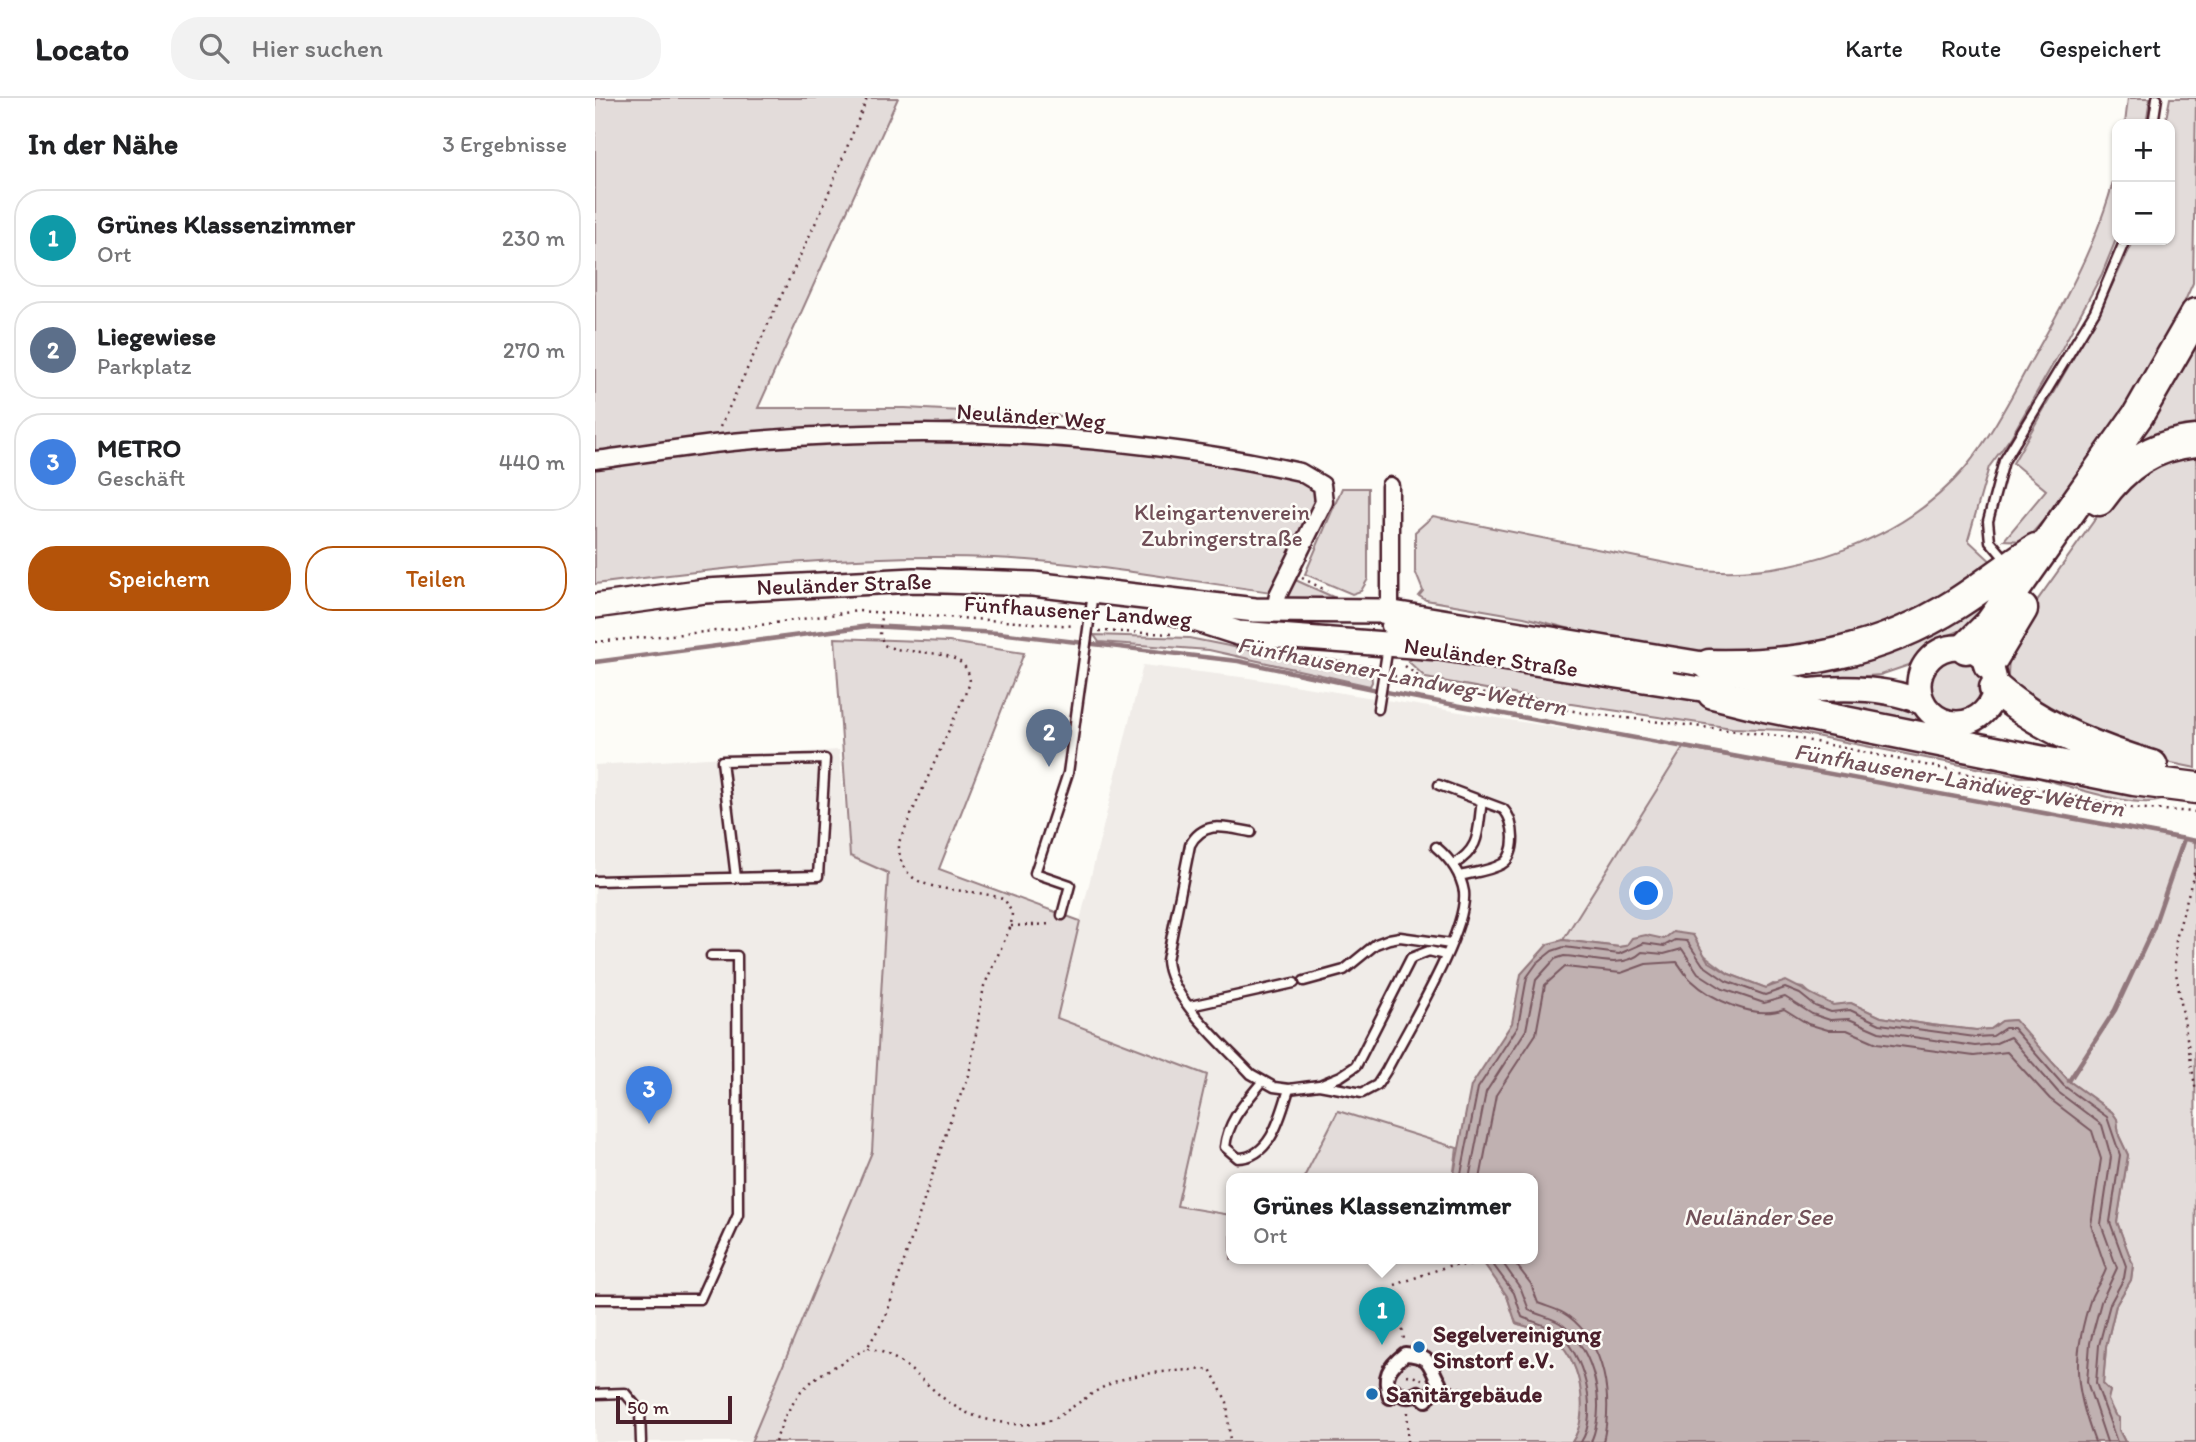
<!DOCTYPE html>
<html lang="de">
<meta charset="utf-8">
<style>
:root{--surface:#fff;--page:#f2f2f2;--text:#202124;--muted:#757577;--line:#e0e0e0;--accent:#b45309}
body{margin:0;font-family:Itim,sans-serif;background:var(--page);color:var(--text)}
.controls{position:absolute;right:21px;top:21px;display:grid;overflow:hidden;border-radius:14px;box-shadow:0 2px 5px #0004}
.controls button{width:63px;height:63px;display:grid;place-items:center;padding:0;border:0;border-bottom:2px solid var(--line);background:var(--surface);color:var(--text);font:35px sans-serif}
.scale{position:absolute;left:21px;bottom:18px;width:116px;box-sizing:border-box;padding-left:7px;border:4px solid #4a1f2b;border-top:0;font-size:19px;line-height:24px;white-space:nowrap;color:#4a1f2b;-webkit-text-stroke:5px #fdfcf7;paint-order:stroke}
.you{position:absolute;left:1052px;top:796px;width:24px;height:24px;margin:-18px;border:5px solid #fff;border-radius:50%;background:#1a73e8;box-shadow:0 0 0 10px #1a73e833}
.badge{display:grid;place-items:center;width:46px;height:46px;border-radius:50%;background:var(--accent);color:#fff;font-size:23px;font-weight:700}
.pin{position:absolute;translate:-50% -58px;filter:drop-shadow(0 2px 4px #0008)}
.pin::after{content:'';position:absolute;top:37px;width:24px;height:21px;background:inherit;clip-path:polygon(0 0,100% 0,50% 100%)}
.popup{position:absolute;left:631px;top:1075px;width:312px;height:91px;box-sizing:border-box;display:grid;place-content:center;border-radius:14px;background:var(--surface);filter:drop-shadow(0 2px 5px #0005);font-size:23px;white-space:nowrap;color:var(--muted)}
.popup b{font-size:26px;color:var(--text)}
.popup::after{content:'';position:absolute;left:50%;top:100%;margin-left:-14px;border:14px solid transparent;border-top-color:var(--surface)}
.list{margin:0;padding:0;list-style:none}
h2{display:flex;justify-content:space-between;align-items:center;height:91px;margin:0;padding:0 28px;font-size:30px}
h2 small{font-size:23px;font-weight:400;color:var(--muted)}
.list li{display:grid;grid-template-columns:46px 1fr auto;gap:21px;align-items:center;box-sizing:border-box;height:98px;margin:0 14px 14px;padding:0 14px;border:2px solid var(--line);border-radius:28px}
.list b{display:block;font-size:26px;white-space:nowrap}
.list p{margin:0;font-size:23px;white-space:nowrap;color:var(--muted)}
.list em{font-size:23px;font-style:normal;color:var(--muted)}
.actions{display:flex;gap:14px;padding:21px 28px}
.actions a{flex:1;padding:16px 0;border:2px solid var(--accent);border-radius:28px;text-align:center;font-size:24px;color:var(--accent)}
.actions .main{background:var(--accent);color:#fff}
.icon{flex:none;width:38px;height:38px;fill:none;stroke:currentColor;stroke-width:2;stroke-linecap:round;stroke-linejoin:round}
.map{position:relative;flex:none;width:1601px;height:1344px;overflow:hidden}
header{display:flex;align-items:center;gap:42px;box-sizing:border-box;height:98px;padding:0 35px;background:var(--surface);border-bottom:2px solid var(--line)}
header strong{font-size:33px}
nav{display:flex;gap:38px;margin-inline-start:auto;font-size:24px}
.search{width:490px;height:63px;background:var(--page);display:flex;align-items:center;gap:18px;box-sizing:border-box;padding:0 24px;border-radius:28px;color:var(--muted);font-size:26px}
main{display:flex}
aside{flex:1;background:var(--surface)}
.map>svg:first-child{display:block}
.built{fill:#f0ece8}
.green{fill:#e3dcda;stroke:#967e82;stroke-width:2}
.water{fill:#c0b1b1;stroke:#91777b;stroke-width:2}
.lines{fill:none;stroke-linecap:round;stroke-linejoin:round}
.shore{stroke:#795961;stroke-width:2}
.stream{stroke:#91777b;stroke-width:4.5}
.service-casing{stroke:#4a1f2b;stroke-width:13}
.pedestrian-casing{stroke:#4a1f2b;stroke-width:18}
.minor-casing{stroke:#4a1f2b;stroke-width:21}
.secondary-casing{stroke:#4a1f2b;stroke-width:28}
.motorway-casing{stroke:#4a1f2b;stroke-width:35}
.path{stroke:#4a1f2b;stroke-width:2.5;stroke-dasharray:2 5;stroke-linecap:butt}
.service{stroke:#fdfcf7;stroke-width:8}
.pedestrian{stroke:#fdfcf7;stroke-width:12}
.minor{stroke:#fdfcf7;stroke-width:16}
.secondary{stroke:#fdfcf7;stroke-width:23}
.motorway{stroke:#fdfcf7;stroke-width:30}
.poi-dot{fill:#1f6fb2;stroke:#fdfcf7;stroke-width:2.5}
.labels{text-anchor:middle;stroke-width:5;stroke-linejoin:round;paint-order:stroke}
.street-label{font-size:23px;fill:#4a1f2b;stroke:#fdfcf7}
.park-label{font-size:23px;fill:#704e57;stroke:#fdfcf7}
.poi-label{font-size:23px;font-weight:bold;fill:#4a1f2b;stroke:#fdfcf7;text-anchor:start}
.water-label{font-size:24px;font-style:italic;fill:#73525a;stroke:#fdfcf7}
</style>
<header>
<strong>Locato</strong>
<div class="search"><svg class="icon" aria-label="search" viewBox="0 0 24 24"><circle cx="10" cy="10" r="6"/><path d="M15 15l6 6"/></svg>Hier suchen</div>
<nav><a>Karte</a><a>Route</a><a>Gespeichert</a></nav>
</header>
<main>
<aside>
<h2>In der Nähe<small>3 Ergebnisse</small></h2>
<ul class="list">
<li><span class="badge" style="background:#0f9aa8">1</span><div><b>Grünes Klassenzimmer</b><p>Ort</p></div><em>230 m</em></li>
<li><span class="badge" style="background:#5c6f8a">2</span><div><b>Liegewiese</b><p>Parkplatz</p></div><em>270 m</em></li>
<li><span class="badge" style="background:#3f7fe0">3</span><div><b>METRO</b><p>Geschäft</p></div><em>440 m</em></li>
</ul>
<div class="actions"><a class="main">Speichern</a><a>Teilen</a></div>
</aside>
<div class="map">
<svg width="1601" height="1344" viewBox="0 0 1601 1344">
<rect width="100%" height="100%" fill="#fdfcf7"/>
<filter id="ink" filterUnits="userSpaceOnUse"><feTurbulence type="fractalNoise" baseFrequency=".0143" numOctaves="2"/><feDisplacementMap in="SourceGraphic" scale="14" xChannelSelector="R" yChannelSelector="G"/><feConvolveMatrix kernelMatrix="1 2 1 2 8 2 1 2 1" color-interpolation-filters="sRGB"/></filter>
<g filter="url(#ink)">
<!-- built -->
<path class="built" d="M548,567L654,580L1088,650L968,842L953,846L919,902L917,925L876,988L862,1050L743,1013L708,1081H636V1117L582,1108L461,920Z
M244,652L255,758L293,775L277,1054L156,1344H0V667Z"/>
<!-- green -->
<path class="green" d="M0,0H303L163,310H310L468,318L111,340L0,354Z
M1533,0H1555L1551,26H1530Z
M1575,0H1601L1598,185L1572,243L1533,311L1464,405L1430,443L1409,442L1451,392L1418,365L1500,222L1539,142H1575V26H1570Z
M1522,67V139L1507,176L1465,254L1416,339L1394,369L1373,442L1401,468L1290,534L1142,560L1003,538L929,519L831,502L824,498L828,493L820,473V434L838,418L1106,472C1199,480 1308,443 1370,370C1400,333 1421,289 1445,247C1476,192 1509,129 1522,67Z
M1601,224V335L1533,360Z
M346,339L543,354L690,375L722,390L724,400L678,494C584,482 492,464 398,460C264,455 132,469 0,486V367L124,350Z
M1601,352V670L1542,658L1441,613L1413,583C1413,561 1415,547 1424,528L1523,389L1543,372Z
M747,390H773V481L766,493L757,496L710,476Z
M1423,470L1374,529L1342,542L1314,567L1285,577L1260,579L1215,581L1184,576Z
M696,480L747,503H689Z
M499,537L594,540L644,550L749,564V567H776L777,584L775,588L614,552L504,544Z
M240,540L354,544L429,555L344,771L485,823L462,920L612,977L582,1108L636,1117V1161H886L912,1198L921,1225C932,1229 947,1232 957,1239C986,1257 997,1317 977,1344H156L277,1054L293,775L255,758Z
M826,556L1058,593L1235,626L1571,700C1549,715 1469,686 1441,679H1426L1190,632L1137,630L956,603L831,580L813,563Z
M1335 585a28 28 0 1 1 56 0a28 28 0 1 1-56 0Z
M1276,599L1323,613L1343,628L1213,603Z
M1088,650L1600,742L1601,1344H1530L1524,1332V1320L1520,1317L1512,1302L1515,1293L1508,1286L1511,1249L1521,1207L1536,1182L1538,1167L1522,1124L1533,1057L1524,1038L1522,1021L1517,1014L1474,983L1419,922L1407,923L1396,931L1381,932L1336,927L1286,919L1256,905L1238,907L1222,902L1209,890L1178,886L1171,890L1134,876L1079,834L1069,841L1024,849L968,842Z
M743,1013L862,1050L858,1081H708Z"/>
<!-- water -->
<path class="water" d="M1078,834L1098,837L1113,863L1134,876L1171,890L1191,883L1238,907L1256,905L1286,919L1336,927L1381,932L1396,931L1407,923L1420,922L1474,983L1517,1014L1522,1021L1524,1038L1533,1057L1522,1124L1538,1167L1536,1182L1521,1207L1511,1249L1508,1286L1515,1293L1513,1302L1520,1317L1524,1320V1332L1530,1344H977C996,1317 986,1257 957,1239C947,1232 932,1229 921,1225L912,1198L886,1161H938V1081H858L876,988L917,925L926,876L953,846L968,842L1024,849L1031,848L1037,840L1051,837L1069,841Z"/>
<g class="lines">
<!-- shore -->
<path class="shore" d="M865,1081L883,990L923,928L932,879L942,865L957,853L969,849L1024,856L1049,845L1069,848L1080,842L1092,843L1108,867L1131,883L1170,897L1190,890L1205,896L1220,908L1236,914L1255,912L1285,926L1380,939L1398,938L1410,930H1418L1469,988L1512,1019L1525,1057L1515,1124L1531,1168L1529,1180L1515,1206L1504,1247L1501,1285L1522,1344
M874,1081L891,994L931,932L941,882L960,861L969,858C994,859 1027,873 1047,854L1069,856L1087,851L1103,875L1128,891L1169,905L1190,899L1217,916L1235,922L1254,921L1284,934L1380,948L1399,946L1415,939L1463,994L1507,1027L1516,1059L1506,1126L1522,1170L1506,1204L1495,1245L1492,1284L1512,1344
M885,1081L901,997L941,936L950,887L970,869L1026,875L1051,866L1082,864C1087,870 1090,877 1096,882C1118,903 1161,922 1189,911L1213,926L1233,932H1252L1282,945L1379,958L1412,954L1455,1001L1497,1033L1506,1061L1496,1127L1511,1171C1508,1181 1500,1190 1496,1200C1477,1258 1479,1289 1500,1344
M894,1161L919,1195L927,1219C938,1224 953,1227 962,1234C988,1253 1005,1316 986,1344
M905,1161L926,1191L934,1212C945,1218 960,1220 969,1228C999,1254 1012,1306 996,1344
M917,1161L936,1186L943,1205C952,1209 964,1211 973,1218C1011,1246 1018,1301 1008,1344"/>
<!-- stream -->
<path class="stream" d="M0,564L274,528L404,535L643,563L806,597L1601,743
M1474,983L1520,912L1558,831L1589,741"/>
<!-- service casing -->
<g class="service-casing">
<path id="service" d="M1558,26L1562,0
M1412,463L1395,443L1393,423L1409,363L1500,213L1530,142
M783,611L793,548
M844,687L908,711C921,723 922,758 907,766C895,773 877,775 864,778
M656,734C632,730 609,721 595,747L572,862C574,900 630,948 656,976L679,989L694,991L724,987L767,995L782,987L791,973C811,934 873,834 869,794C866,776 854,760 841,749
M858,767C887,749 882,734 887,703
M0,783L223,778L230,661L127,663L141,780
M467,817L475,787L440,775L473,675L498,495
M709,883L749,872L781,846L794,841L805,839L856,846
M595,908L699,885
M667,984C650,1005 633,1022 630,1049L643,1060C676,1060 686,1017 694,991
M727,986L746,978L761,968L816,860L834,853L850,857
M0,1201H105L143,1117L142,858H116
M0,1296L30,1295L45,1313L46,1344"/>
</g>
<!-- pedestrian casing -->
<g class="pedestrian-casing">
<path id="pedestrian" d="M810,1256C838,1258 833,1267 844,1285L831,1302L823,1295C813,1301 808,1298 799,1292L795,1299C787,1278 794,1269 810,1256Z"/>
</g>
<!-- minor casing -->
<g class="minor-casing">
<path id="minor" d="M0,362C49,356 98,347 148,343C331,327 524,334 705,374L727,387L729,404L683,497L680,513
M795,388V522
M795,528L1070,574"/>
</g>
<!-- secondary casing -->
<g class="secondary-casing">
<path id="secondary" d="M0,508L110,493L319,482L438,486L660,512L786,513L1114,567L1214,593
M565,510L643,535L844,550L1132,595
M1324 587a38 38 0 1 1 76 0a38 38 0 1 1-76 0Z
M1201,594C1241,589 1291,588 1328,605"/>
</g>
<!-- motorway casing -->
<g class="motorway-casing">
<path id="motorway" d="M1504,402C1529,367 1558,347 1601,343
M1371,550L1396,525L1543,317L1601,216
M1394,566L1427,511
M1114,567C1203,569 1285,554 1361,506C1388,489 1414,468 1441,451
M1400,590C1443,628 1502,652 1557,668
M1118,595L1170,608L1539,682L1601,690"/>
</g>
<!-- path -->
<path class="path" d="M125,329L227,111L272,0
M707,480L732,493
M504,533L578,536
M0,544L131,532L263,513L480,528
M810,568L830,583
M799,578L989,615L1201,640L1536,710L1601,714
M1601,768L1581,841L1580,869L1601,994
M416,828L458,826
M800,1187L853,1168L878,1167
M804,1204L809,1242
M273,1250C318,1259 338,1304 380,1318C404,1326 442,1332 464,1318C483,1306 498,1293 519,1284C549,1273 583,1273 615,1271L632,1304L635,1344
M812,1277L827,1281
M857,1288L884,1295
M180,1344L191,1316L206,1293L223,1278L272,1250L291,1218L356,1020L374,977L389,888L416,828L417,815L410,802C372,785 301,804 304,744L375,585C374,545 315,560 289,547L285,537L286,514
M812,1344L813,1312"/>
<!-- service -->
<use href="#service" class="service"/>
<!-- pedestrian -->
<use href="#pedestrian" class="pedestrian"/>
<!-- minor -->
<use href="#minor" class="minor"/>
<!-- secondary -->
<use href="#secondary" class="secondary"/>
<!-- motorway -->
<use href="#motorway" class="motorway"/>
</g>
</g>
<!-- markers -->
<g class="poi-dot">
<circle cx="824" cy="1249" r="7"/>
<circle cx="777" cy="1296" r="7"/>
</g>
<g class="labels">
<!-- street labels -->
<g class="street-label">
<text transform="translate(436 318) rotate(4)" y="8">Neuländer Weg</text>
<text transform="translate(249 486) rotate(-2)" y="8">Neuländer Straße</text>
<text transform="translate(483 513) rotate(4)" y="8">Fünfhausener Landweg</text>
<text transform="translate(896 559) rotate(8)" y="8">Neuländer Straße</text>
</g>
<!-- park labels -->
<g class="park-label">
<text x="627" y="422">Kleingartenverein<tspan x="627" dy="26">Zubringerstraße</tspan></text>
</g>
<!-- poi labels -->
<g class="poi-label">
<text x="838" y="1244">Segelvereinigung<tspan x="838" dy="26">Sinstorf e.V.</tspan></text>
<text x="791" y="1304">Sanitärgebäude</text>
</g>
<!-- water labels -->
<g class="water-label">
<text transform="translate(807 578) rotate(11)" y="8">Fünfhausener-Landweg-Wettern</text>
<text transform="translate(1364 682) rotate(10)" y="8">Fünfhausener-Landweg-Wettern</text>
<text x="1163" y="1127">Neuländer See</text>
</g>
</g>
</svg>
<div class="controls">
<button>+</button>
<button>−</button>
</div>
<div class="scale">50 m</div>
<div class="you"></div>
<div class="pin badge" style="left:787px;top:1247px;background:#0f9aa8">1</div>
<div class="popup"><b>Grünes Klassenzimmer</b>Ort</div>
<div class="pin badge" style="left:454px;top:669px;background:#5c6f8a">2</div>
<div class="pin badge" style="left:54px;top:1026px;background:#3f7fe0">3</div>
</div>
</main>
